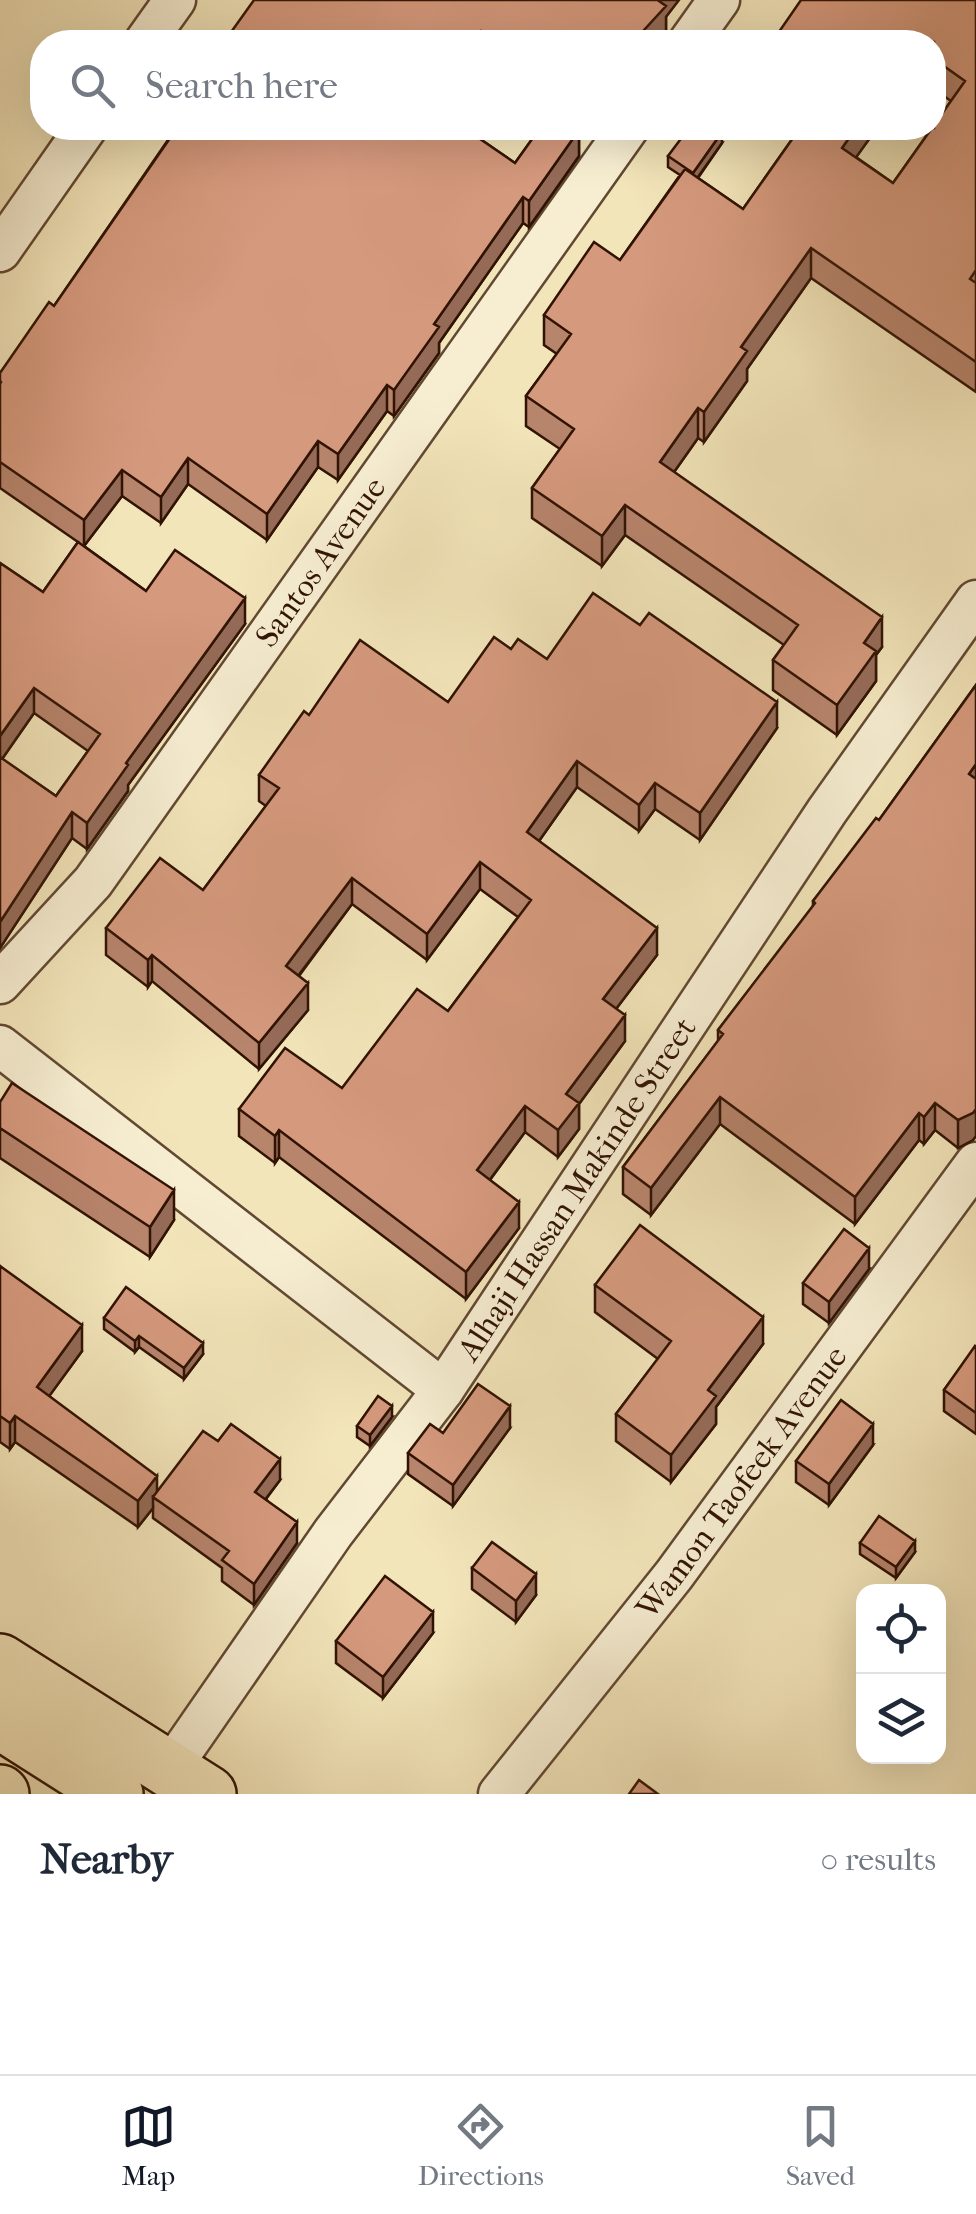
<!DOCTYPE html>
<style>
:root{--surface:#fff;--page:#f6f6f7;--text:#1f2937;--muted:#747a83;--line:#e0e1e3;--accent:#111827}
body{margin:0;font-family:"IM FELL French Canon",serif;background:var(--page);color:var(--text)}
.controls{position:absolute;right:30px;bottom:30px;display:grid;overflow:hidden;border-radius:20px;box-shadow:0 10px 40px #0002}
.controls button{width:90px;height:90px;display:grid;place-items:center;padding:0;border:0;border-bottom:2px solid var(--line);background:var(--surface);color:var(--text);font:50px sans-serif}
.list{margin:0;padding:0;list-style:none}
h2{display:flex;justify-content:space-between;align-items:center;height:130px;margin:0;padding:0 40px;font-size:42px}
h2 small{font-size:32px;font-weight:400;color:var(--muted)}
.icon{flex:none;width:55px;height:55px;fill:none;stroke:currentColor;stroke-width:2;stroke-linecap:round;stroke-linejoin:round}
.map{position:relative;flex:none;width:976px;height:1794px;overflow:hidden}
.search{position:absolute;background:var(--surface);box-shadow:0 10px 40px #0002;left:30px;right:30px;top:30px;height:110px;display:flex;align-items:center;gap:25px;box-sizing:border-box;padding:0 35px;border-radius:40px;color:var(--muted);font-size:38px}
.sheet{height:280px;background:var(--surface)}
nav{display:flex;justify-content:space-around;align-items:center;box-sizing:border-box;height:140px;border-top:2px solid var(--line);background:var(--surface);font-size:28px;color:var(--muted)}
nav a{display:grid;justify-items:center;gap:5px}
nav .on{color:var(--accent)}
.map>svg:first-child{display:block}
.lines{fill:none;stroke-linecap:round;stroke-linejoin:round}
.minor-casing{stroke:#624832;stroke-width:45}
.primary-casing{stroke:#311304;stroke-width:60}
.trunk-casing{stroke:#311304;stroke-width:60}
.minor{stroke:#f7eed2;stroke-width:40}
.primary{stroke:#f3e5ba;stroke-width:55}
.trunk{stroke:#f3e5ba;stroke-width:55}
.wall{fill:#b7846c;stroke:#311304;stroke-width:2.5;fill-rule:evenodd}
.shaded-wall{fill:#956b58;stroke:#311304;stroke-width:2.5}
.building{fill:#d5997d;stroke:#311304;stroke-width:2.5}
.labels{text-anchor:middle;stroke-width:10;stroke-linejoin:round;paint-order:stroke}
.street-label{font-size:32px;fill:#311304;stroke:#f7eed2}
</style>
<div class="map">
<svg width="976" height="1794" viewBox="0 0 976 1794">
<rect width="100%" height="100%" fill="#f3e5ba"/>
<filter id="stains"><feTurbulence type="fractalNoise" baseFrequency=".002" numOctaves="4"/><feColorMatrix values="0 0 0 0 .2 0 0 0 0 .09 0 0 0 0 .02 0 0 0 .5 -.17"/></filter>
<radialGradient id="worn" r=".72"><stop offset=".6" stop-color="#630" stop-opacity="0"/><stop offset="1" stop-color="#630" stop-opacity=".3"/></radialGradient>
<g class="lines">
<!-- minor casing -->
<g class="minor-casing">
<g id="minor">
<path d="M145,42L175,0"/>
<path d="M689,42L719,0"/>
<path d="M0,251L86,128"/>
<path id="s1" d="M0,983L93,882L628,128"/>
<path d="M0,1046L443,1390"/>
<path id="s2" d="M169,1770L333,1533L443,1390L827,811L976,601"/>
<path id="s3" d="M499,1794L674,1575L976,1163"/>
</g>
</g>
<!-- primary casing -->
<g class="primary-casing">
<path id="primary" d="M0,1662L208,1794"/>
</g>
<!-- trunk casing -->
<g class="trunk-casing">
<path id="trunk" d="M0,1721L115,1794
M0,1793L1,1794"/>
</g>
<!-- minor -->
<use href="#minor" class="minor"/>
<!-- primary -->
<use href="#primary" class="primary"/>
<!-- trunk -->
<use href="#trunk" class="trunk"/>
</g>
<!-- wall -->
<path class="wall" d="M976,0V392L811,278L747,369V381L704,442L698,438L674,472L882,647L876,655V681L837,735L773,690V660L784,645L625,535L602,566L532,518V488L560,449L526,426V396L557,354L544,345V315L620,260L680,175L668,167V156L722,143L698,178L743,209L800,128H877L856,157L893,183L951,101L934,89V42H774V39Z
M666,17V32L657,42H224Z
M170,128H464L515,163L540,128H579V156L529,227L523,223L439,343V353L394,416L387,411L338,480L318,467L267,540L188,484L161,523L122,496L84,546L146,591L245,624L128,785V791L87,849L72,838L0,948V563L43,592L78,542L0,488V373L54,306L170,137ZM34,713L88,751L56,796L2,759Z
M511,649L777,728L700,840L655,809L639,831L577,787L539,841L657,955L616,1009L625,1041L579,1104V1129L558,1157L525,1132L490,1180L519,1228L466,1299L279,1157L275,1163L239,1136V1109L342,1088L448,1011L518,917L480,889L427,960L352,904L299,976L308,1010L259,1069L152,981L148,987L106,955V928L203,890L266,806L259,801V775L309,715L448,702Z
M976,685V1136L973,1140L958,1148L935,1130L924,1144L919,1140L855,1224L720,1124L651,1215L623,1194V1167L718,1041V1030L813,907V901L879,820Z
M0,1128L174,1220L150,1257L0,1158Z
M0,1266L82,1351L49,1396L157,1492L280,1480L266,1499L297,1543L254,1605L222,1581V1568L153,1518V1508L138,1527L15,1442L10,1449L0,1442Z
M869,1269L829,1323L803,1304V1283Z
M595,1285L763,1344L716,1407V1424L671,1482L616,1441V1414L658,1359L595,1312Z
M104,1318L203,1354L184,1379L139,1347L135,1352L104,1329Z
M976,1347V1434L944,1411V1390Z
M392,1417L370,1446L357,1437V1426Z
M510,1428L453,1506L408,1474V1453L443,1433Z
M873,1445L829,1505L796,1482V1461Z
M860,1543L915,1552L896,1578L860,1554Z
M472,1568L536,1595L516,1622L472,1589Z
M433,1633L383,1698L336,1663V1641Z"/>
<!-- shaded-wall -->
<path class="shaded-wall" d="M660,0H679L666,17V32L657,42H633Z
M481,31V42H471Z
M856,128H877L842,177V148Z
M579,130V156L529,227V201Z
M722,132V143L693,184V173Z
M523,197V223L439,343V353L394,416V390L434,324Z
M811,248V278L747,369V381L704,442V412L741,347Z
M387,385V411L338,480V454Z
M698,408V438L660,492V462Z
M318,441V467L267,540V514Z
M188,458V484L161,523V497Z
M122,470V496L84,546V520Z
M625,505V535L602,566V536Z
M245,598V624L128,785V791L87,849V823L126,763Z
M882,617V647L876,655V681L837,735V705L864,643Z
M34,688V713L0,762V736Z
M777,702V728L700,840V813Z
M577,761V787L527,858V832Z
M976,764V791L969,774Z
M655,783V809L639,831V805Z
M72,812V838L0,948V922Z
M480,862V889L427,960V934Z
M352,878V904L286,992V966Z
M657,928V955L603,1026V999Z
M152,955V981L148,987V960Z
M308,983V1010L259,1069V1043Z
M625,1015V1041L579,1104V1129L558,1157V1130L566,1094Z
M720,1097V1124L651,1215V1188Z
M935,1103V1130L924,1144V1117Z
M525,1106V1132L477,1197V1170Z
M976,1109V1136L973,1140L958,1148V1120Z
M919,1113V1140L855,1224V1197Z
M279,1130V1157L275,1163V1136Z
M174,1190V1220L150,1257V1227Z
M519,1202V1228L466,1299V1272Z
M869,1248V1269L829,1323V1302Z
M763,1317V1344L716,1407V1424L671,1482V1455L708,1390Z
M82,1325V1351L37,1413V1387Z
M139,1336V1347L135,1352V1341Z
M203,1343V1354L184,1379V1368Z
M392,1406V1417L370,1446V1435Z
M510,1406V1428L453,1506V1485Z
M15,1416V1442L10,1449V1423Z
M873,1424V1445L829,1505V1484Z
M280,1459V1480L255,1513V1492Z
M157,1476V1500L153,1497V1508L138,1527V1501Z
M297,1522V1543L254,1605V1584Z
M915,1541V1552L896,1578V1567Z
M536,1574V1595L516,1622V1601Z
M433,1612V1633L383,1698V1677Z"/>
<!-- building -->
<path class="building" d="M254,0H660L659,1L666,6L633,42H493L481,31L471,42H224Z
M801,0H976V270L970,279L976,283V362L811,248L741,347L747,351L704,412L698,408L660,462L882,617L864,643L876,651L837,705L773,660L798,625L625,505L602,536L532,488L574,429L526,396L571,334L544,315L594,242L620,260L685,169L743,209L800,128H856L842,148L893,183L932,128H934V125L965,81L934,59V42H779L774,39Z
M177,128H464L515,163L540,128H576L579,130L529,201L523,197L434,324L439,327L394,390L387,385L338,454L318,441L267,514L188,458L161,497L122,470L84,520L0,462V384L1,382L0,381V373L49,302L54,306Z
M689,128H716L722,132L693,173L668,156Z
M78,542L146,591L175,550L245,598L126,763L128,765L87,823L72,812L0,922V757L56,796L100,734L34,688L0,736V563L43,592Z
M593,593L640,625L649,613L777,702L700,813L655,783L639,805L577,761L527,832L657,928L603,999L625,1015L566,1094L579,1103L558,1130L525,1106L477,1170L519,1202L466,1272L279,1130L275,1136L239,1109L285,1048L342,1088L417,989L448,1011L531,900L480,862L427,934L352,878L286,966L308,983L259,1043L152,955L148,960L106,928L160,858L203,890L279,788L259,775L304,711L309,715L360,640L448,702L494,637L511,649L518,639L547,659Z
M976,685V764L969,774L976,779V1109L973,1113L958,1120L935,1103L924,1117L919,1113L855,1197L720,1097L651,1188L623,1167L723,1034L718,1030L815,903L813,901L876,818L879,820Z
M12,1083L174,1190L150,1227L0,1128V1102Z
M640,1225L763,1317L708,1390L716,1396L671,1455L616,1414L671,1341L595,1285Z
M844,1229L869,1248L829,1302L803,1283Z
M0,1266L82,1325L37,1387L157,1476L138,1501L15,1416L10,1423L0,1416Z
M126,1287L203,1343L184,1368L139,1336L135,1341L104,1318Z
M975,1346L976,1347V1413L944,1390Z
M478,1384L510,1406L453,1485L408,1453L430,1424L443,1433Z
M378,1396L392,1406L370,1435L357,1426Z
M841,1400L873,1424L829,1484L796,1461Z
M231,1424L280,1459L255,1492L297,1522L254,1584L222,1560L229,1551L153,1497L203,1431L218,1441Z
M879,1516L915,1541L896,1567L860,1543Z
M492,1542L536,1574L516,1601L472,1568Z
M385,1576L433,1612L383,1677L336,1641Z
M639,1780L658,1794H629Z"/>
<g class="labels">
<!-- street labels -->
<g class="street-label">
<text dy="11" stroke="none"><textPath href="#s1" startOffset="530">Santos Avenue</textPath></text>
<text dy="11" stroke="none"><textPath href="#s2" startOffset="710">Alhaji Hassan Makinde Street</textPath></text>
<text dy="11" stroke="none"><textPath href="#s3" startOffset="395">Wamon Taofeek Avenue</textPath></text>
</g>
</g>
<rect width="100%" height="100%" filter="url(#stains)"/>
<rect width="100%" height="100%" fill="url(#worn)"/>
</svg>
<div class="controls">
<button><svg class="icon" aria-label="locate" viewBox="0 0 24 24"><circle cx="12" cy="12" r="6"/><path d="M12 2v4M12 18v4M2 12h4M18 12h4"/></svg></button>
<button><svg class="icon" aria-label="layers" viewBox="0 0 24 24"><path d="M12 4l9 5-9 5-9-5zM3 14l9 5 9-5"/></svg></button>
</div>
<div class="search"><svg class="icon" aria-label="search" viewBox="0 0 24 24"><circle cx="10" cy="10" r="6"/><path d="M15 15l6 6"/></svg>Search here</div>
</div>
<section class="sheet">
<h2>Nearby<small>0 results</small></h2>
<ul class="list">
</ul>
</section>
<nav>
<a class="on"><svg class="icon" aria-label="map" viewBox="0 0 24 24"><path d="M3 6l6-2 6 2 6-2v14l-6 2-6-2-6 2zM9 4v14M15 6v14"/></svg>Map</a>
<a><svg class="icon" aria-label="directions" viewBox="0 0 24 24"><path d="M12 3l9 9-9 9-9-9zM9 14v-3h6M13 9l2 2-2 2"/></svg>Directions</a>
<a><svg class="icon" aria-label="saved" viewBox="0 0 24 24"><path d="M7 4h10v16l-5-4-5 4z"/></svg>Saved</a>
</nav>
